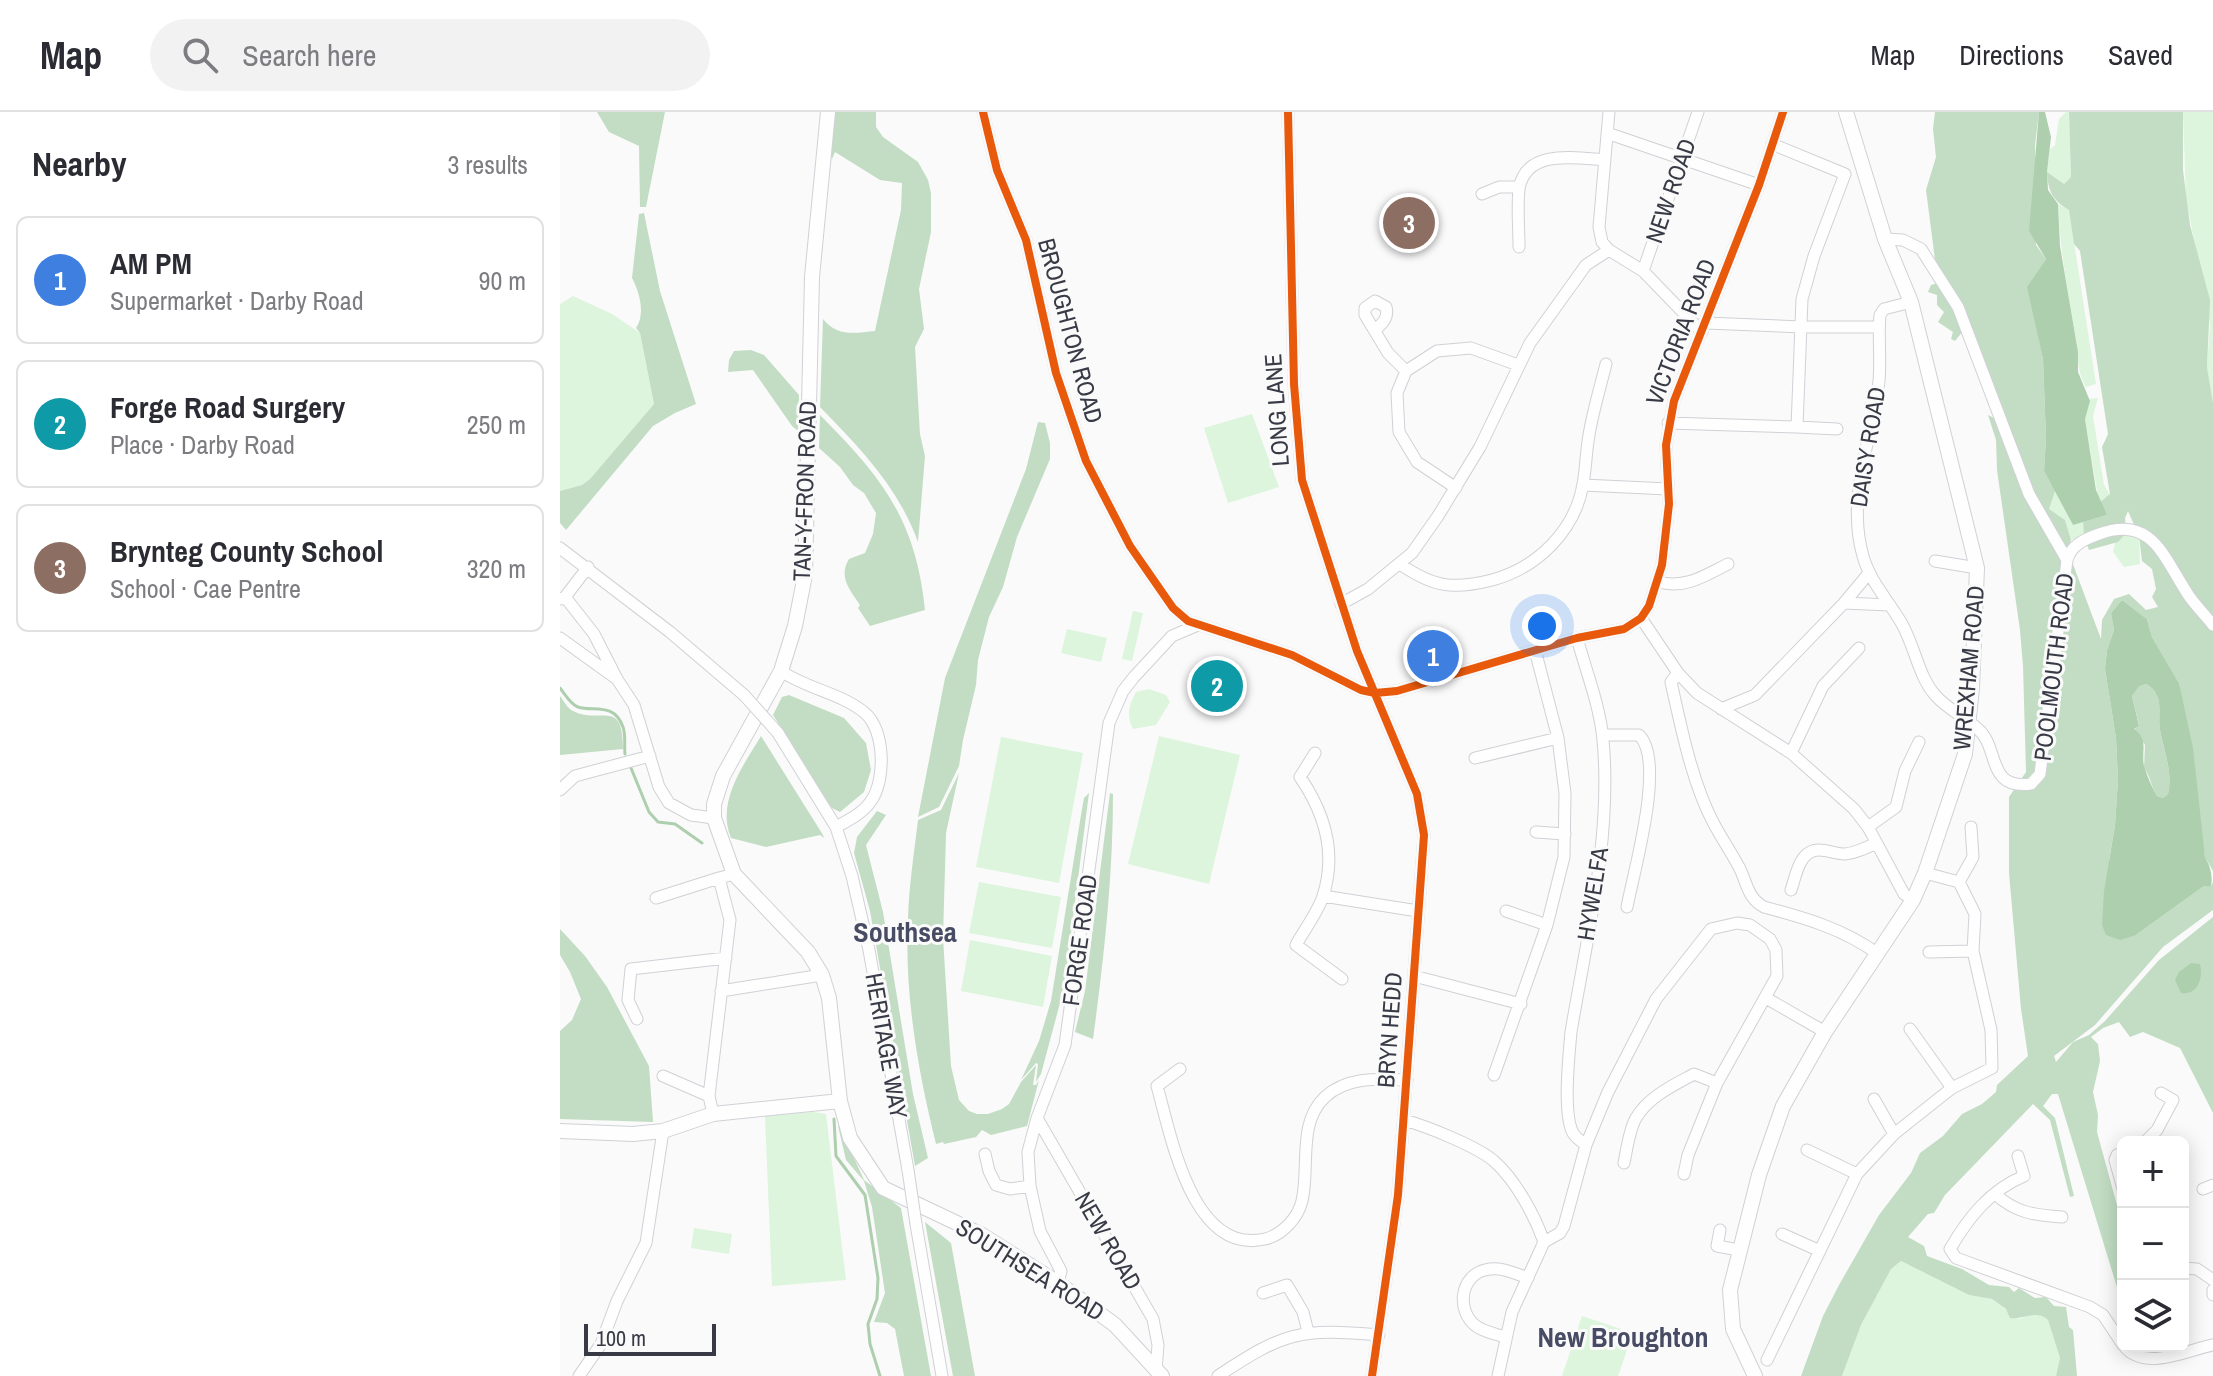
<!DOCTYPE html>
<meta charset="utf-8">
<style>
:root{--surface:#fff;--page:#f2f2f3;--text:#2b2b33;--muted:#7c7c81;--line:#e1e1e2;--accent:#7c7d85}
body{margin:0;font-family:"Archivo Narrow",sans-serif;background:var(--page);color:var(--text)}
.controls{position:absolute;right:24px;bottom:24px;display:grid;overflow:hidden;border-radius:12px;box-shadow:0 4px 20px #0003}
.controls button{width:72px;height:72px;display:grid;place-items:center;padding:0;border:0;border-bottom:2px solid var(--line);background:var(--surface);color:var(--text);font:40px sans-serif}
.scale{position:absolute;left:24px;bottom:20px;width:132px;box-sizing:border-box;padding-left:8px;border:4px solid #383a46;border-top:0;font-size:22px;line-height:28px;white-space:nowrap;color:#383a46;-webkit-text-stroke:6px #fafafa;paint-order:stroke}
.you{position:absolute;left:982px;top:514px;width:28px;height:28px;margin:-20px;border:6px solid #fff;border-radius:50%;background:#1a73e8;box-shadow:0 0 0 12px #1a73e833}
.badge{display:grid;place-items:center;width:52px;height:52px;border-radius:50%;background:var(--accent);color:#fff;font-size:26px;font-weight:700}
.pin{position:absolute;translate:-50% -50%;border:4px solid #fff;box-shadow:0 2px 8px #0006}
.list{margin:0;padding:0;list-style:none}
h2{display:flex;justify-content:space-between;align-items:center;height:104px;margin:0;padding:0 32px;font-size:34px}
h2 small{font-size:26px;font-weight:400;color:var(--muted)}
.list li{display:grid;grid-template-columns:52px 1fr auto;gap:24px;align-items:center;box-sizing:border-box;height:128px;margin:0 16px 16px;padding:0 16px;border:2px solid var(--line);border-radius:12px}
.list b{display:block;font-size:30px;white-space:nowrap}
.list p{margin:0;font-size:26px;white-space:nowrap;color:var(--muted)}
.list em{font-size:26px;font-style:normal;color:var(--muted)}
.icon{flex:none;width:44px;height:44px;fill:none;stroke:currentColor;stroke-width:2;stroke-linecap:round;stroke-linejoin:round}
.map{position:relative;flex:none;width:1653px;height:1264px;overflow:hidden}
header{display:flex;align-items:center;gap:48px;box-sizing:border-box;height:112px;padding:0 40px;background:var(--surface);border-bottom:2px solid var(--line)}
header strong{font-size:38px}
nav{display:flex;gap:44px;margin-inline-start:auto;font-size:28px}
.search{width:560px;height:72px;background:var(--page);display:flex;align-items:center;gap:20px;box-sizing:border-box;padding:0 28px;border-radius:44px;color:var(--muted);font-size:30px}
main{display:flex}
aside{flex:1;background:var(--surface)}
.map>svg:first-child{display:block}
.green{fill:#dcf5dc}
.forest{fill:#c2ddc3}
.water{fill:#adcfae;fill-rule:evenodd}
.lines{fill:none;stroke-linecap:round;stroke-linejoin:round}
.stream{stroke:#adcfae;stroke-width:3}
.minor-casing{stroke:#d0d1d6;stroke-width:13}
.major-casing{stroke:#d0d1d6;stroke-width:16}
.minor{stroke:#fefefe;stroke-width:11}
.major{stroke:#fefefe;stroke-width:14}
.minor-bridge-casing{stroke:#d0d1d6;stroke-width:13;stroke-linecap:butt}
.minor-bridge{stroke:#fefefe;stroke-width:11}
.cycleway-casing{stroke:#fafafa;stroke-width:13}
.cycleway{stroke:#e8590c;stroke-width:8}
.labels{text-anchor:middle;stroke-width:6;stroke-linejoin:round;paint-order:stroke}
.street-label{font-size:24px;fill:#383a46;stroke:#fafafa}
.quarter-label{font-size:28px;font-weight:bold;fill:#474b64;stroke:#fafafa}
</style>
<header>
<strong>Map</strong>
<div class="search"><svg class="icon" aria-label="search" viewBox="0 0 24 24"><circle cx="10" cy="10" r="6"/><path d="M15 15l6 6"/></svg>Search here</div>
<nav><a>Map</a><a>Directions</a><a>Saved</a></nav>
</header>
<main>
<aside>
<h2>Nearby<small>3 results</small></h2>
<ul class="list">
<li><span class="badge" style="background:#3f7fe0">1</span><div><b>AM PM</b><p>Supermarket · Darby Road</p></div><em>90 m</em></li>
<li><span class="badge" style="background:#0f9aa8">2</span><div><b>Forge Road Surgery</b><p>Place · Darby Road</p></div><em>250 m</em></li>
<li><span class="badge" style="background:#8d6e63">3</span><div><b>Brynteg County School</b><p>School · Cae Pentre</p></div><em>320 m</em></li>
</ul>
</aside>
<div class="map">
<svg width="1653" height="1264" viewBox="0 0 1653 1264">
<rect width="100%" height="100%" fill="#fafafa"/>
<!-- green -->
<path class="green" d="M1506,0H1509L1511,65L1504,72L1487,60L1490,37L1495,33L1499,7Z
M1623,0H1653V291L1647,255L1650,212L1626,86Z
M1498,92L1509,98L1536,272L1526,275C1516,256 1519,247 1516,227C1508,182 1500,138 1498,92Z
M13,184L52,202L80,221L94,292L30,367L22,373L0,379V192Z
M1538,286L1533,304L1544,373L1550,383L1539,391L1525,307L1529,287Z
M692,302L719,375L668,391L644,316Z
M1495,379L1513,413L1523,410L1524,425L1511,428L1505,408L1488,397Z
M1566,421L1579,424L1580,452L1564,455L1553,440L1555,430Z
M573,499L583,501L572,549L562,547Z
M507,517L547,526L541,550L501,541Z
M589,577L606,583L610,590L596,613L573,617C566,603 569,593 576,580Z
M599,624L680,643L649,772L568,752Z
M441,625L523,641L499,771L416,755Z
M419,770L501,785L492,836L409,821Z
M410,828L492,844L483,895L401,879Z
M253,1000L266,1002L286,1168L212,1174L205,1004Z
M134,1116L172,1122L169,1142L131,1136Z
M1341,1149L1409,1183L1432,1187L1459,1207C1470,1202 1479,1200 1488,1208L1500,1246L1496,1264H1282L1301,1213L1331,1157Z
M1022,1204L1073,1221L1058,1264H1002Z"/>
<!-- forest -->
<path class="forest" d="M37,0H105L86,95H80L79,34L49,20Z
M273,0H316V15L323,25L358,50L368,68L371,81V120L359,177L364,217L355,235L360,322L365,344L358,430C338,375 301,337 260,295L263,207C277,225 295,221 315,219L341,98L342,71L320,68L275,40L272,47L269,42Z
M1375,0H1479L1475,33L1476,133L1486,147L1468,175L1483,247L1486,326L1484,359L1495,379L1489,397L1505,408L1511,428L1508,439L1541,527L1542,508L1554,487L1569,482L1586,498L1598,495L1592,485L1596,477L1592,457L1582,449L1579,424L1568,399L1565,406L1566,421L1558,430L1529,438L1524,425L1523,410L1547,403L1539,391L1550,382L1542,335L1548,322L1520,139L1514,132L1509,98C1492,88 1488,79 1487,60L1504,72L1511,65L1509,0H1623V58L1630,113L1650,188L1647,255L1653,291V759L1645,745L1619,571L1592,525L1587,507L1562,488L1551,501L1554,518L1547,538L1545,557L1556,626L1558,668L1555,713L1549,748L1576,823L1644,774H1651L1653,770V798L1603,835L1535,913L1494,944L1496,950L1513,930L1529,923L1545,909L1599,848L1653,805V1001L1620,936L1583,920L1570,925L1559,910L1543,916L1531,925L1538,932L1540,949L1533,980L1538,1003L1537,1020L1563,1115V1195L1498,982H1492L1483,994L1495,1006L1514,1084L1510,1085L1490,1008L1473,992L1385,1083L1374,1101L1368,1102L1348,1125L1364,1134L1367,1144L1402,1157L1429,1173L1449,1175L1454,1180L1459,1176L1475,1186L1486,1185L1494,1194L1506,1195L1509,1215L1513,1218L1517,1264H1496L1500,1246L1488,1208C1476,1197 1464,1208 1450,1206L1446,1197L1432,1187L1409,1183L1341,1149L1331,1157L1301,1213L1282,1264H1241L1263,1204L1279,1173L1319,1103L1351,1061L1360,1041L1383,1024L1402,1002L1422,992L1436,980L1437,973L1468,944L1461,897L1449,761V685L1466,660L1463,554L1460,518L1437,358L1436,328L1428,303L1436,307L1440,302C1430,297 1426,293 1426,281L1407,214L1395,229L1391,227L1393,220L1378,210L1384,200L1377,193V183L1368,180L1371,173L1378,171L1366,78L1376,45L1373,17Z
M84,101L100,179L136,292L115,301L93,314L6,418L0,411V379L22,373L30,367L94,292L80,221L76,216C86,202 79,179 72,166L79,102Z
M191,238L204,243L239,283L238,319L232,314L193,258L168,260L169,248L174,239Z
M260,303C322,365 356,408 365,498L310,514L298,496L300,493C290,478 278,465 289,447L305,441L313,422L316,401L304,381L293,373L280,355L259,336Z
M478,310L485,311L490,331V347L457,425L443,475L429,505L418,548L416,573L403,628L399,654L379,695L358,705L385,566L466,357Z
M1586,572C1592,575 1595,579 1598,586C1601,596 1598,608 1600,618C1604,640 1613,660 1608,682L1603,686L1597,684C1591,675 1591,665 1584,656L1585,633L1574,618L1579,613L1572,584L1579,573Z
M229,583L284,606L306,631L311,658L304,680L280,700L272,696L267,689L213,603L222,585Z
M0,584C4,589 7,596 13,599C41,613 63,585 63,637L0,643Z
M201,624L263,723L264,726L260,723L206,735L171,726C156,690 183,654 201,624Z
M399,661L386,721L383,826L391,954L399,988L409,999L417,1002H428L442,997L449,992L461,970L476,953L473,973H476L479,968L467,1014L431,1023L422,1018L416,1025L384,1032L383,1030L376,1032C358,959 344,881 348,806C349,774 354,741 358,708L381,698Z
M529,681L504,876L481,962L476,970L478,952L476,951L461,968L479,929L491,889L521,703L524,686Z
M550,681L553,682C553,764 544,846 533,927L515,920L525,879Z
M317,699L326,703L306,733L323,800L353,982L368,1046L355,1054L310,799L294,741L297,725Z
M0,817L25,844L47,875L89,954L93,1010L0,1007V919L12,908L21,887L10,860L0,843Z
M278,1014L280,1015L304,1068L341,1096L371,1264H344L335,1217L327,1211L314,1210L325,1181L312,1095L304,1069L286,1048Z
M365,1110L391,1131L415,1264H393Z"/>
<!-- water -->
<path class="water" d="M1479,0H1485L1491,25L1487,60L1488,78L1498,92L1500,134L1518,240V260L1530,289L1525,307L1536,378L1547,403L1513,413L1484,359L1486,326L1483,247L1467,175L1486,147L1469,119Z
M1562,488L1587,507L1592,525L1619,571L1633,636L1645,745C1650,754 1653,763 1651,774H1644L1576,823L1560,828L1546,823L1542,813L1544,779L1555,713L1558,668L1556,626L1545,557L1547,538L1554,518L1551,501ZM1586,572C1592,575 1595,579 1598,586C1601,597 1598,608 1600,618C1604,640 1613,660 1608,682L1603,686L1597,684C1593,678 1586,661 1584,654C1581,639 1589,628 1574,617L1579,614L1572,584L1579,574Z
M1631,851L1640,852C1644,866 1637,884 1621,881L1615,868L1619,860Z"/>
<g class="lines">
<!-- stream -->
<path class="stream" d="M0,576C5,582 10,592 18,595C34,600 54,590 63,615C66,623 64,633 65,642
M71,656L89,700L98,710L115,712L142,731
M274,1007L276,1044L305,1083L318,1166L317,1187L308,1212L310,1232L320,1264"/>
<!-- minor casing -->
<g class="minor-casing">
<path id="minor" d="M423,0L437,58L466,128L496,261L526,349L570,434L613,496L628,509L732,543L801,578L815,581L837,579L1017,526L1064,517L1081,506L1089,494L1102,453L1109,392L1106,333L1114,289L1199,73L1223,0
M728,0L734,272L742,368L797,539L857,682L864,723L838,1083L812,1264
M1049,0L1039,115L1042,130L1049,138L1083,159L1142,220
M1047,21L1199,73
M922,82L939,75H959
M1325,127L1343,128L1361,137L1398,195L1469,382L1507,448
M959,135C959,116 957,96 959,77C966,36 1016,46 1045,48
M1083,159L1138,0
M1351,190L1324,197L1320,203C1318,225 1321,247 1319,269C1312,327 1286,386 1303,444C1310,470 1329,489 1342,512C1355,535 1358,563 1375,583C1387,597 1405,605 1418,617C1440,636 1426,678 1471,672L1480,662L1507,448C1511,433 1525,427 1539,422C1593,402 1604,447 1629,484C1636,494 1645,503 1653,513
M1146,211L1242,215H1319
M815,218C822,212 829,206 826,195L815,189L805,196V203L828,241L846,259
M1108,311L1237,315L1242,187L1254,144L1285,62L1212,32
M1237,315L1277,317
M1023,373L1108,377
M896,376L857,350L839,320L837,281L846,259L877,239L911,236L958,253
M0,436L110,520L184,583
M1375,449L1417,456
M840,452C873,475 893,478 932,468C977,456 1015,419 1023,372C1026,356 1026,339 1029,323C1033,299 1040,276 1046,252
M1098,470C1126,477 1144,464 1168,452
M5,485L34,522L57,567
M1,487L5,485L28,455
M1284,491L1309,461
M781,492L808,477L852,441L878,404L920,335L970,231L1026,153L1049,138
M1081,506L1118,561L1137,581L1231,641L1294,697L1308,715L1344,782L1353,788
M0,526L57,567L74,593L99,675L109,691L131,703L154,706
M1017,526C1026,559 1040,594 1043,628C1052,725 1027,824 1011,920C1009,943 1003,998 1012,1019C1014,1025 1021,1029 1026,1033
M221,559C247,577 281,581 305,601C325,618 326,668 311,689C303,701 289,708 276,715
M1118,561L1111,570C1121,615 1132,671 1154,712C1162,727 1171,740 1179,755C1187,770 1187,786 1204,795C1245,806 1284,817 1318,842
M1161,597L1195,583L1284,491L1329,493
M218,621L276,715L292,764L309,838L348,1058
M1043,623H1079C1106,649 1074,758 1067,795
M755,641L740,665C764,700 777,741 763,784C758,800 744,818 736,833L782,867
M1231,641L1263,574L1299,536
M915,646L998,626
M0,678L15,664L90,644
M1308,715L1336,695L1345,659L1359,630
M976,720L1005,722
M1365,761L1399,770L1413,745L1411,715
M1231,778C1236,764 1239,738 1259,738C1268,738 1276,742 1285,742C1296,741 1306,736 1316,731
M763,784L858,799
M96,786L159,766
M946,799L987,813
M1369,840L1413,839
M854,864L961,892
M161,879L262,863
M1206,886L1265,920
M77,907L68,888L71,857L166,846
M1350,917L1392,976
M620,957L597,974C611,1023 632,1144 705,1127C722,1123 738,1106 742,1089C750,1056 737,1011 765,985C788,964 819,967 847,968
M934,963L987,813L1004,745L1005,681L998,626L975,538
M103,964L149,984
M1314,987L1334,1022
M153,1002L149,984L170,808L159,766L174,762
M477,1006L593,1207L598,1233L596,1258
M844,1008C866,1014 919,1035 935,1050C956,1069 975,1104 984,1130L952,1200L938,1264
M1585,1030L1597,1018L1613,988L1601,981
M1247,1038L1297,1062
M1563,1041L1557,1043L1555,1048L1563,1077
M425,1042L429,1059L436,1073L450,1077L470,1074
M1458,1044L1464,1064C1430,1078 1408,1106 1390,1137L1396,1146L1530,1195L1543,1203L1563,1233
M1064,1051C1067,1037 1069,1018 1076,1006C1088,985 1114,973 1134,962L1157,971
M1643,1077L1653,1073
M1435,1082C1456,1101 1474,1103 1502,1105
M356,1112L382,1264
M1160,1118L1157,1134L1179,1138
M1222,1122L1260,1139
M984,1130L1000,1121L1004,1114L1026,1033L1048,980L1096,887L1151,817L1177,811L1190,813L1210,827L1216,838L1217,864L1157,971L1128,1043L1124,1062
M1623,1156L1637,1157L1653,1168
M498,1171L501,1159L480,1119L470,1074L468,1040L477,1006L505,933L549,611L563,579L574,565L612,524L638,513
M1653,1178V1183
M703,1181L727,1173L743,1200L748,1220
M945,1225C936,1222 924,1220 916,1214C896,1199 900,1164 925,1158C940,1154 954,1161 968,1166
M1564,1234C1585,1260 1627,1238 1653,1233
M1207,1248L1297,1062L1334,1022L1392,976L1432,956L1431,918L1413,839L1415,802L1399,770
M19,1264L41,1232L57,1189L86,1131L103,1019
M658,1264C724,1220 740,1216 819,1223"/>
</g>
<!-- major casing -->
<g class="major-casing">
<path id="major" d="M268,0L252,165L245,463L235,514L221,559L163,664L154,692V706L174,762L248,840L262,863L269,886L280,989L290,1026L323,1076L422,1123L498,1171L555,1213L602,1264
M0,1019L73,1022L103,1019L153,1002L280,989
M1195,1264L1173,1217L1170,1178L1199,1063L1223,994L1265,920L1353,788L1365,761L1405,642L1412,576L1417,456L1351,190L1325,127L1286,0"/>
</g>
<!-- minor -->
<use href="#minor" class="minor"/>
<!-- major -->
<use href="#major" class="major"/>
<!-- minor-bridge casing -->
<g class="minor-bridge-casing">
<path id="minor-bridge" d="M184,583L218,621
M348,1058L356,1112"/>
</g>
<!-- minor-bridge -->
<use href="#minor-bridge" class="minor-bridge"/>
<!-- cycleway casing -->
<g class="cycleway-casing">
<path id="cycleway" d="M423,0L437,58L466,128L496,261L526,349L570,434L613,496L628,509L732,543L801,578L815,581L837,579L1017,526L1064,517L1081,506L1089,494L1102,453L1109,392L1106,333L1114,289L1199,73L1223,0
M728,0L734,272L742,368L797,539L857,682L864,723L838,1083L812,1264"/>
</g>
<!-- cycleway -->
<use href="#cycleway" class="cycleway"/>
</g>
<g class="labels">
<!-- street labels -->
<g class="street-label">
<text transform="translate(1111 79) rotate(-71)" y="8">NEW ROAD</text>
<text transform="translate(510 219) rotate(75)" y="8">BROUGHTON ROAD</text>
<text transform="translate(1121 220) rotate(-69)" y="8">VICTORIA ROAD</text>
<text transform="translate(717 298) rotate(-94)" y="8">LONG LANE</text>
<text transform="translate(1308 335) rotate(-81)" y="8">DAISY ROAD</text>
<text transform="translate(245 379) rotate(-88)" y="8">TAN-Y-FRON ROAD</text>
<text transform="translate(1494 555) rotate(-83)" y="8">POOLMOUTH ROAD</text>
<text transform="translate(1409 556) rotate(-85)" y="8">WREXHAM ROAD</text>
<text transform="translate(1033 782) rotate(-81)" y="8">HYWELFA</text>
<text transform="translate(520 828) rotate(-82)" y="8">FORGE ROAD</text>
<text transform="translate(830 918) rotate(-86)" y="8">BRYN HEDD</text>
<text transform="translate(326 934) rotate(80)" y="8">HERITAGE WAY</text>
<text transform="translate(548 1129) rotate(60)" y="8">NEW ROAD</text>
<text transform="translate(470 1158) rotate(32)" y="8">SOUTHSEA ROAD</text>
</g>
<!-- quarter labels -->
<g class="quarter-label">
<text x="345" y="830">Southsea</text>
<text x="1063" y="1235">New Broughton</text>
</g>
</g>
</svg>
<div class="controls">
<button>+</button>
<button>−</button>
<button><svg class="icon" aria-label="layers" viewBox="0 0 24 24"><path d="M12 4l9 5-9 5-9-5zM3 14l9 5 9-5"/></svg></button>
</div>
<div class="scale">100 m</div>
<div class="you"></div>
<div class="pin badge" style="left:873px;top:544px;background:#3f7fe0">1</div>
<div class="pin badge" style="left:657px;top:574px;background:#0f9aa8">2</div>
<div class="pin badge" style="left:849px;top:111px;background:#8d6e63">3</div>
</div>
</main>
